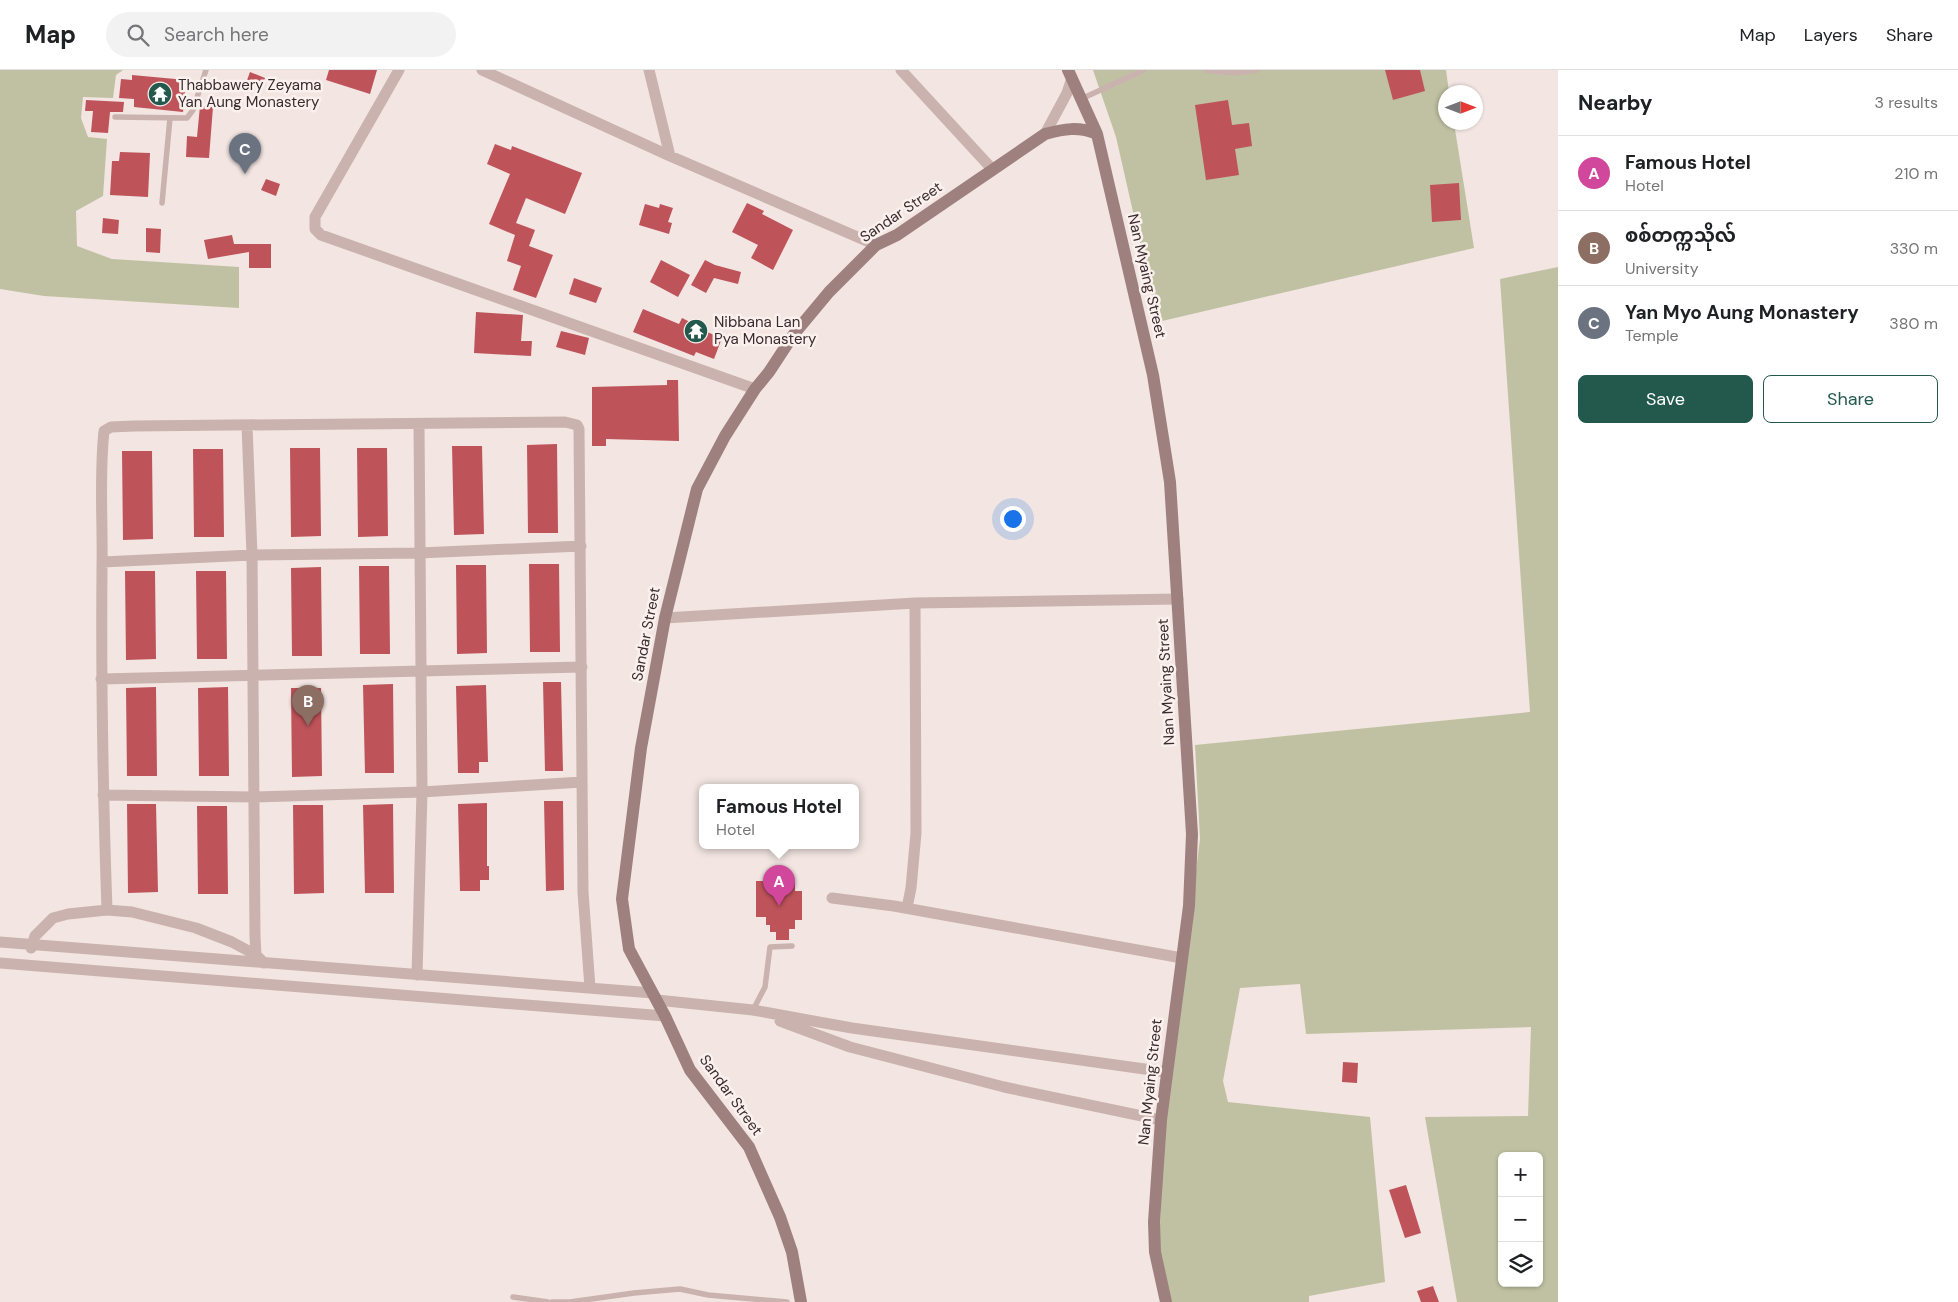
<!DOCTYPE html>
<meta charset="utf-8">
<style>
:root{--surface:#fff;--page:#f2f2f2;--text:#202124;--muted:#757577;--line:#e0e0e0;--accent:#23594c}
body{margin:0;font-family:"DM Sans","Noto Sans Myanmar",sans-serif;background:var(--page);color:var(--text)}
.controls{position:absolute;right:15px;bottom:15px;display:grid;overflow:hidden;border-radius:8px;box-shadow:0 1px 4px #0004}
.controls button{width:45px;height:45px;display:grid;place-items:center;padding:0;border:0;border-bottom:1px solid var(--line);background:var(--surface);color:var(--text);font:25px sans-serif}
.compass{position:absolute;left:1438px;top:15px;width:45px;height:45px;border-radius:50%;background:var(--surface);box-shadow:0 1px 4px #0004;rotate:90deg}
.you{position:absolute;left:1012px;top:448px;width:18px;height:18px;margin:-12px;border:4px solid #fff;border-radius:50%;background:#1a73e8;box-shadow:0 0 0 8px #1a73e833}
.badge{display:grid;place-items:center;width:32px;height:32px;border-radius:50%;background:var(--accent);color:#fff;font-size:16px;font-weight:700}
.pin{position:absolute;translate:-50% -41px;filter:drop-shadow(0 1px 2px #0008)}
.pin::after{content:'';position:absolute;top:26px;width:18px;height:15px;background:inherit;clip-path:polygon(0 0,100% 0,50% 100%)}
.popup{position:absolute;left:699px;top:714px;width:160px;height:65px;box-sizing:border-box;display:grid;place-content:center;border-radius:8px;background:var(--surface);filter:drop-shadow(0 1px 4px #0005);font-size:16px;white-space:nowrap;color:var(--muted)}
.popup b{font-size:19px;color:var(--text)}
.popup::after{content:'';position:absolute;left:50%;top:100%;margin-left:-10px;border:10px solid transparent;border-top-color:var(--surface)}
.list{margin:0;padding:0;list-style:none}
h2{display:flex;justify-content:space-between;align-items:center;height:65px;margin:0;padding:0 20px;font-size:21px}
h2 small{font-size:16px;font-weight:400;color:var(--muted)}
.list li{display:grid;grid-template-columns:32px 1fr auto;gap:15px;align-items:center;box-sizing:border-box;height:75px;padding:0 20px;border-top:1px solid var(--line)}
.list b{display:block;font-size:19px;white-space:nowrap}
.list p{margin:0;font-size:16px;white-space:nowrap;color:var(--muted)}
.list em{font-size:16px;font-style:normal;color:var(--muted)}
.actions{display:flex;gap:10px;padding:15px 20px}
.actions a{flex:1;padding:11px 0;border:1px solid var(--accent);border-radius:8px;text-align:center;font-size:18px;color:var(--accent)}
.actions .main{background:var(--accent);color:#fff}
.icon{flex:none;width:28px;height:28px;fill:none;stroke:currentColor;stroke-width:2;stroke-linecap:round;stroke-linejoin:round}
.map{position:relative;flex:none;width:1558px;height:1232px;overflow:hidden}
header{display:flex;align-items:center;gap:30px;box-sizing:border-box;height:70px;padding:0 25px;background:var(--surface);border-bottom:1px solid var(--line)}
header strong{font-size:24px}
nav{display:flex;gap:28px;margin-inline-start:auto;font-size:18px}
.search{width:350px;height:45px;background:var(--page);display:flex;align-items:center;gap:12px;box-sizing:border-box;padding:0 18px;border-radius:28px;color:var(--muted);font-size:19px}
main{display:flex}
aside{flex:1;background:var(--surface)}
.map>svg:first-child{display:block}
.green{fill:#c0c1a2;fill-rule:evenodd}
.building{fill:#be535a}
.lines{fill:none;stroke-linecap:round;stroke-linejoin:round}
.lane{stroke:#cab2ae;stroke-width:5.5}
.street{stroke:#cab2ae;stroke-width:11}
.secondary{stroke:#9e817f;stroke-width:12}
.labels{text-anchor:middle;stroke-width:5;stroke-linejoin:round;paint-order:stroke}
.poi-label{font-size:15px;fill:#392c2c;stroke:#faf1ee;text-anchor:start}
.street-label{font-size:15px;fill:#392c2c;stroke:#faf1ee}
</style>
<header>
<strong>Map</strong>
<div class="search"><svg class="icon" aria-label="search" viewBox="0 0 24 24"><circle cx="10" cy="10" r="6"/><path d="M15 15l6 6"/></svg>Search here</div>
<nav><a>Map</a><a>Layers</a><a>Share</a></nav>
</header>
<main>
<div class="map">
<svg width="1558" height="1232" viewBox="0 0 1558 1232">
<rect width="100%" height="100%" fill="#f2e5e2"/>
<!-- green -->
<path class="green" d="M0,0H123L116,5L113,28L83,27L81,48L88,67L107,69L103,126L76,141L77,176L112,189L239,197V238L44,226L0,219Z
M1093,0H1446L1449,22H1446V52L1454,53L1474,178L1158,252L1116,67Z
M1558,197V1232H1457L1425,1047L1528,1046L1531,957L1306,964L1300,914L1240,918L1223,1011L1228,1032L1370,1047L1385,1212L1309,1226V1232H1171L1159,1180L1164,1052L1200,769L1195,675L1530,642L1500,209ZM1502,1086H1539V1213H1502Z"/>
<!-- building -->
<path class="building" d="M329,0H377L370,24L326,10Z
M1385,0H1420L1425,21L1393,30Z
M250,2L265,8L261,18L246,13Z
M132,5L186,10L183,42L134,37V29L119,28L121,9L132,10Z
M86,30L124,32L123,42H110L108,63L91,62L93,41H85Z
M1228,30L1232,55L1249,53L1252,76L1235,79L1239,105L1206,110L1195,35Z
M200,36L213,37L209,88L186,87L187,66L197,67Z
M495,74L511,80L512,76L582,103L565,144L526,128L516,153L535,160L529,176L553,185L536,228L513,220L521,196L507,191L515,165L489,154L510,104L487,94Z
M120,82L150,83L148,127L110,125L112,91H119Z
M266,109L280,114L276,126L261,120Z
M1459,113L1461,150L1432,152L1430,115Z
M747,133L764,141L762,144L793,160L773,200L751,188L758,175L732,162Z
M645,134L659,138L660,134L673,138L668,152L672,153L669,164L639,155Z
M103,148L119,150L118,164L102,163Z
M146,158L161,159L160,183L146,182Z
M232,165L234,174H271V198H249V182L208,189L204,170Z
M661,190L690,205L678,227L650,212Z
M705,190L715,195L741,202L738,214L714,208L706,223L691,215Z
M574,208L602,218L596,233L569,224Z
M643,239L679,254L682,248L698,256L697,258L722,268L714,289L696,282L694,286L633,262Z
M476,242L523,245L521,271H532L531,286L474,283Z
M561,261L589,268L585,285L556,277Z
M667,310H678L679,371L606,369V376H592V317L667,315Z
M557,374L558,463H528L527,375Z
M452,376H482L484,464L454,465Z
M290,378H320L321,466L291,467Z
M357,378H387L388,466L358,467Z
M193,379H223L224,467H194Z
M122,381H152L153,469L123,470Z
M529,494H559L560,582H530Z
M456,495H486L487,583L457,584Z
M359,496H389L390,584H360Z
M321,497L322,586H292L291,498Z
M125,501H155L156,589L126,590Z
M196,501H226L227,589H197Z
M543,612H561L563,701H545Z
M393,614L394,703H365L363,615Z
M486,615L488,692H479V703H458L456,616Z
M156,617L157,706H127L126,618Z
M228,617L229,706H199L198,618Z
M291,618H321L322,706L292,707Z
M544,731H563L564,820L546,821Z
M487,733V796H489V810H480V821H460L458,734Z
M127,734H156L158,822L128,823Z
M393,734L394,823H365L363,735Z
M293,735H323L324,823L294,824Z
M197,736H227L228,824H198Z
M756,811H795V821H802V850H795V859H789V870H776V862H770V855H766V847H756Z
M1343,992L1358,993L1357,1013L1342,1012Z
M1406,1115L1421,1163L1405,1168L1389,1120Z
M1433,1216L1439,1232H1421L1417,1221Z"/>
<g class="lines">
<!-- lane -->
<path class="lane" d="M1206,0L1235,3L1257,0
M1081,29L1144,0
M115,47L187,48L193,40L206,0
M162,133L170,48
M753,940L765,917L770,877L792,876
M513,1227L548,1232
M552,1232H570L634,1223L680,1219L708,1225L787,1232"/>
<!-- street -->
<path class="street" d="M399,0L315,147V159L321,165L755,319
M482,0L670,86L876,175
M649,0L670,86
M901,0L993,100
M1045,64L1067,23L1072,8
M247,355L252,485L255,866L256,885L264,893
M102,492L252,485L419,483L581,476
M665,548L915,533L1178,529
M101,609L582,597
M103,725L255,727L422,722L582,712
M832,828L894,836L1182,888
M907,838L911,818L916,763L915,533
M107,840C103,726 101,612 102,498C103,452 99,407 104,361L111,357L134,356L565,352L577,355L579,359L583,822L590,918
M0,872L653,923
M31,878L35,866L53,848L68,844L107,840L132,842L196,858L232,872L256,885
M0,893L665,946
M417,905L422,722L419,355
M657,930L753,940L852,958L1166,1002
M780,951L850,977L1004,1017L1161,1050"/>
<!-- secondary -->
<path class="secondary" d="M1068,0L1097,64L1153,305L1170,412L1192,764L1189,836L1161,1050L1154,1152L1155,1182L1166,1232
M801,1232L792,1182L780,1147L749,1077L690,1000L665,946L629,879L622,829L641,678L665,548L697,419L725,366L755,319L769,302L794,264L829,222L876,175L897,165L1045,64C1064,59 1078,56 1097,64"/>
</g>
<!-- icons -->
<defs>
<g id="temple-disc" transform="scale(1.25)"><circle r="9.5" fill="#23594c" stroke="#faf1ee"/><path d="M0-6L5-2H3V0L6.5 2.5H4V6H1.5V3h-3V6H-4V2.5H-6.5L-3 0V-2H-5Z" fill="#fff"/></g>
</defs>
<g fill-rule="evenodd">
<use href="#temple-disc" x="160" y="24"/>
<use href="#temple-disc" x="696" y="261"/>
</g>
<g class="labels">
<!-- poi labels -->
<g class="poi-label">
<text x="178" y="20">Thabbawery Zeyama<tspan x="178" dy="17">Yan Aung Monastery</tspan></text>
<text x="714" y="257">Nibbana Lan<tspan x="714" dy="17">Pya Monastery</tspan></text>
</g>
<!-- street labels -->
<g class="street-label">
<text transform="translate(901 142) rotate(-34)" y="5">Sandar Street</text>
<text transform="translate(1147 206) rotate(77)" y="5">Nan Myaing Street</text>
<text transform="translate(646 564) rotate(-79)" y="5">Sandar Street</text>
<text transform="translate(1166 612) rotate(-93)" y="5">Nan Myaing Street</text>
<text transform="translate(1150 1012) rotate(-84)" y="5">Nan Myaing Street</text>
<text transform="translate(731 1025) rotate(54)" y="5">Sandar Street</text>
</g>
</g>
</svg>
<div class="controls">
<button>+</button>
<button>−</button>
<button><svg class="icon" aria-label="layers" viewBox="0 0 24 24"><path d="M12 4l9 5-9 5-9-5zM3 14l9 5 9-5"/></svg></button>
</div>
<svg class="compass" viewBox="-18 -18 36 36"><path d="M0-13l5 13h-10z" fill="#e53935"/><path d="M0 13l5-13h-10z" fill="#757577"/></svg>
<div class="you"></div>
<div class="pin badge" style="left:779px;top:836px;background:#d1479c">A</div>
<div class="popup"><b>Famous Hotel</b>Hotel</div>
<div class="pin badge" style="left:308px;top:656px;background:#8d6e63">B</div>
<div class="pin badge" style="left:245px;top:104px;background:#6b7280">C</div>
</div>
<aside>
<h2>Nearby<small>3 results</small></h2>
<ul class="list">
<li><span class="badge" style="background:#d1479c">A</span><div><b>Famous Hotel</b><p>Hotel</p></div><em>210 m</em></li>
<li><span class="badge" style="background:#8d6e63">B</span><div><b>စစ်‌တက္ကသိုလ်</b><p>University</p></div><em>330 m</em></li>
<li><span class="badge" style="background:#6b7280">C</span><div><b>Yan Myo Aung Monastery</b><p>Temple</p></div><em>380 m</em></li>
</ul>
<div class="actions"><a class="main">Save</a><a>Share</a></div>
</aside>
</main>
